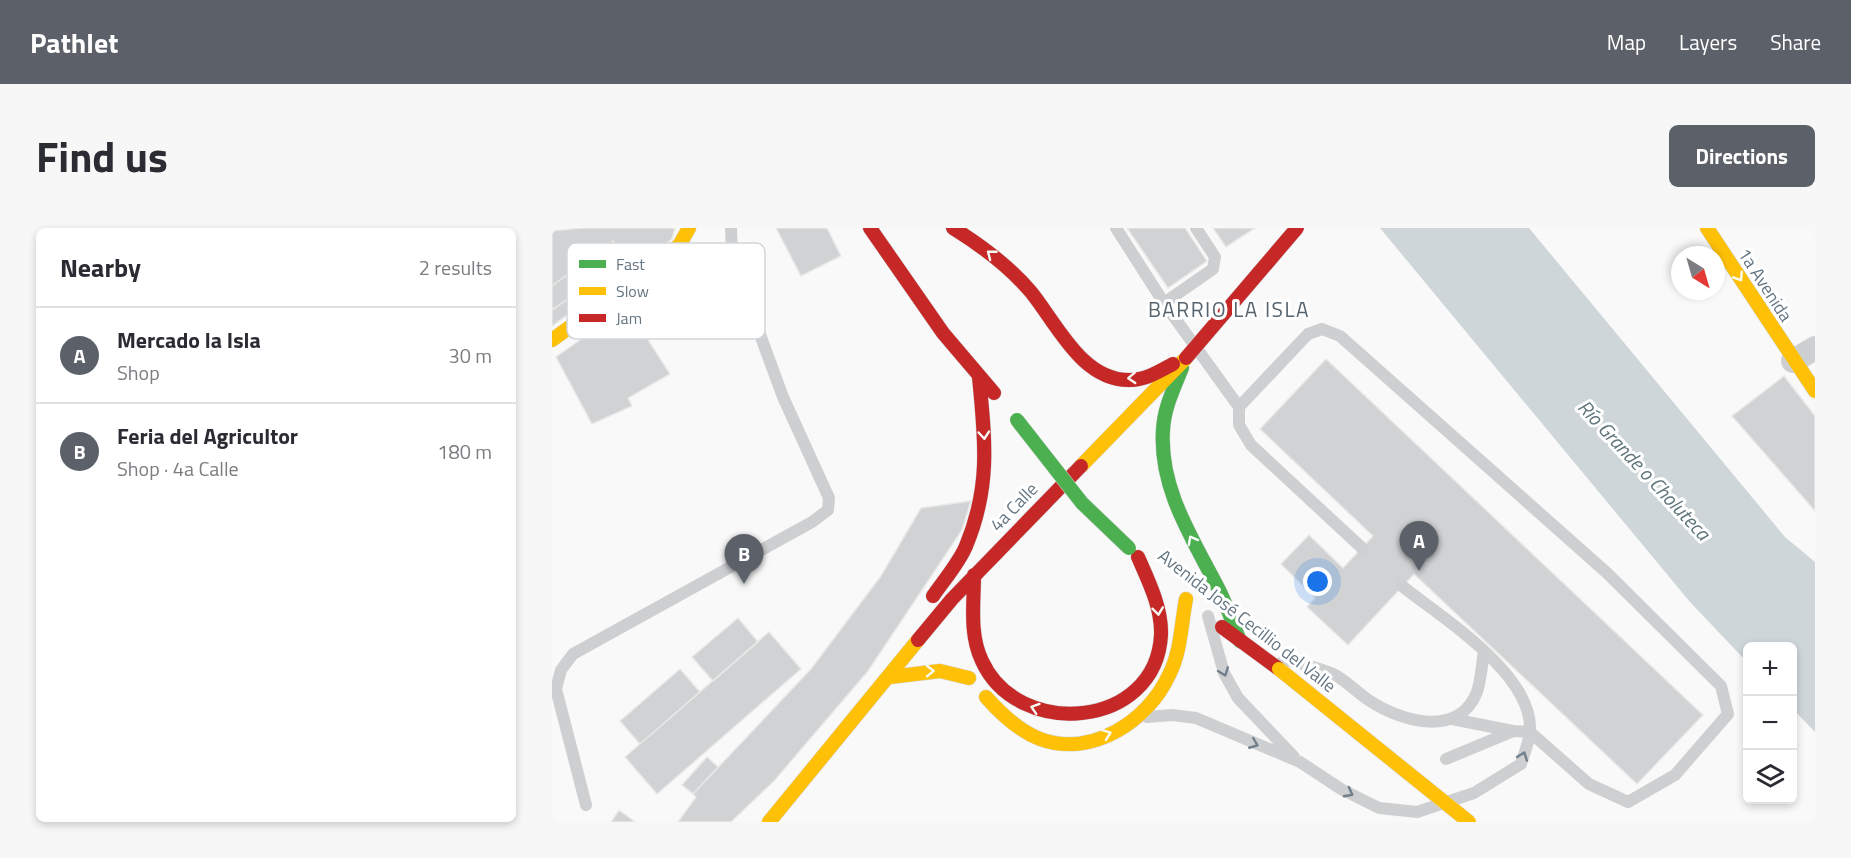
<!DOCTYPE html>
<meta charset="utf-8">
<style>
:root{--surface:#fff;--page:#f7f7f7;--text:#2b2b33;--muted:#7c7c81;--line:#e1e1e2;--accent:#5c6169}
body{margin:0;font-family:"Titillium Web",sans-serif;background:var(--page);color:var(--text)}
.controls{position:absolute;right:18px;bottom:18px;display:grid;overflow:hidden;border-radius:9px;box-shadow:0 3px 9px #0003}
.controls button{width:54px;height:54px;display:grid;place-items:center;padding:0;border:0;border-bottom:2px solid var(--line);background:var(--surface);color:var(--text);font:30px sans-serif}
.compass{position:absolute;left:1119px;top:18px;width:54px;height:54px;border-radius:50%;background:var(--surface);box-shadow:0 3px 9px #0003;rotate:143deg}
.you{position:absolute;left:766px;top:354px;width:21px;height:21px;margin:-15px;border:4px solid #fff;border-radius:50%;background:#1a73e8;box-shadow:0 0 0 9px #1a73e833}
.badge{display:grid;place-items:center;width:39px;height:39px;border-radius:50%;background:var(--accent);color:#fff;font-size:20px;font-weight:700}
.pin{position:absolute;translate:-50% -50px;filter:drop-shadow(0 2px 3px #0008)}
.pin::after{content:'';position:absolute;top:32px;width:21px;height:18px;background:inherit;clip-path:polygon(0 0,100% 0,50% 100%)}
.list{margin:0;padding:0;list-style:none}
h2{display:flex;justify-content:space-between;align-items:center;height:78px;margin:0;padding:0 24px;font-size:26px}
h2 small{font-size:20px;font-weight:400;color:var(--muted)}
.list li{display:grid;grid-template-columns:39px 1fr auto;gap:18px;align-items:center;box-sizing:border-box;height:96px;padding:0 24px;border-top:2px solid var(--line)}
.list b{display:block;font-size:22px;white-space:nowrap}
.list p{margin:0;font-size:20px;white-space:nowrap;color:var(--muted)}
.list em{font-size:20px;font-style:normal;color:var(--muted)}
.icon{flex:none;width:33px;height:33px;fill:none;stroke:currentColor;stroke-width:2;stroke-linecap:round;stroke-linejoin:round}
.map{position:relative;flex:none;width:1263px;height:594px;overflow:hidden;border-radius:9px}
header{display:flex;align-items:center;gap:36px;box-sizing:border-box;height:84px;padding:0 30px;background:var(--accent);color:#fff}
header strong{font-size:28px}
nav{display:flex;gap:33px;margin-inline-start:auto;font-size:21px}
.intro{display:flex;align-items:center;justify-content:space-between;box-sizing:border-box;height:144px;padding:0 36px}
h1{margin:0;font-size:42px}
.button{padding:15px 27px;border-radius:9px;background:var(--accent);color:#fff;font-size:21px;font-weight:700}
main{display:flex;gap:36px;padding:0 36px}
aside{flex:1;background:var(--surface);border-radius:9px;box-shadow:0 3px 9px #0003}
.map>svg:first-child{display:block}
.water{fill:#ced6d9}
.building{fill:#d0d2d3;stroke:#e8e8e8;stroke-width:1.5}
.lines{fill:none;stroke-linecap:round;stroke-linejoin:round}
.fast-casing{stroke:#d5d6d7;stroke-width:15}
.slow-casing{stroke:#d5d6d7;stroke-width:15}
.jam-casing{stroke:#d5d6d7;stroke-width:15}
.lane{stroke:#cecfd0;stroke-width:12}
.street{stroke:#cecfd0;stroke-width:24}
.fast{stroke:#4caf50;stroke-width:14}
.slow{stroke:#ffc107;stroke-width:14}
.jam{stroke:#c62828;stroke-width:14}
.fast-bridge-casing{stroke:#d5d6d7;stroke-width:15;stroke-linecap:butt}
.slow-bridge-casing{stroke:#d5d6d7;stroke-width:15;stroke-linecap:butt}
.jam-bridge-casing{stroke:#d5d6d7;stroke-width:15;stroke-linecap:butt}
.fast-bridge{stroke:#4caf50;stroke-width:14}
.slow-bridge{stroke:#ffc107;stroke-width:14}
.jam-bridge{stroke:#c62828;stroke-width:14}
.oneway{stroke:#f6fbf6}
.oneway2{stroke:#707f8b}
.labels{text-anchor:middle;stroke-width:6;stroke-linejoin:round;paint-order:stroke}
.street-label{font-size:18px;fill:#657683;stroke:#fff}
.water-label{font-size:20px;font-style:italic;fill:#60757c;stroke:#fff}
.quarter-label{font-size:21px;letter-spacing:1.5px;fill:#57646e;stroke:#fff}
.key{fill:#fff;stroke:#d1d6da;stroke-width:1.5}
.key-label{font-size:16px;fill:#657683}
</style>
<header>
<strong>Pathlet</strong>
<nav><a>Map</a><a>Layers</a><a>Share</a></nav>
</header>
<div class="intro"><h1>Find us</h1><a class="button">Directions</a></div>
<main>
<aside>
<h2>Nearby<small>2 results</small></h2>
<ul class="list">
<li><span class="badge">A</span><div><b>Mercado la Isla</b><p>Shop</p></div><em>30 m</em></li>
<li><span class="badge">B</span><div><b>Feria del Agricultor</b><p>Shop · 4a Calle</p></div><em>180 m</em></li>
</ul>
</aside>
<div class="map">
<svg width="1263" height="594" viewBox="0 0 1263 594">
<rect width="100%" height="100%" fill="#f9f9f9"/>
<!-- water -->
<path class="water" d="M828,0H977L1233,309L1263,334V504L1241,481L1240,418H1196L1195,434L1138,374Z"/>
<!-- building -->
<path class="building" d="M29,0H123L120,11L0,98V3Z
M224,0H275L289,28L249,48Z
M575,0H633L655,33L616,60Z
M661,0H703L674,19Z
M61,13L74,29L0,82V58Z
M75,79L118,146L76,170L80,178L40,196L4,129Z
M774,131L1151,487L1085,556L862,346L796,417L755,379L763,370L729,336L757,307L791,340L821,308L708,201Z
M1232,148L1263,188V283L1180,188Z
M419,273L410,302L316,443L222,553L179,594H126L144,569L141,566L259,441L329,348L369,280Z
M186,390L206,414L161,453L140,429Z
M217,404L249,441L105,566L73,529Z
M128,441L148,464L88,516L68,493Z
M155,529L166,539L141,566L130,557Z
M67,582L83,594H59Z"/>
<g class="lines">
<!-- fast casing -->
<g class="fast-casing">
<path id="fast" d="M630,140C622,160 612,180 611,202C607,261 641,311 667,362C675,378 681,396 688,413"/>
</g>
<!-- slow casing -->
<g class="slow-casing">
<path id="slow" d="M1155,0L1263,163
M0,112L118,26L128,16L137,0
M529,238L634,130
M338,449L388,443L417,450
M434,469C449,486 467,503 488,511C540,530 596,493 617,447C629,424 629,397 634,371
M217,594L366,412"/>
</g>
<!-- jam casing -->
<g class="jam-casing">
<path id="jam" d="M318,0L391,105L442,165
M401,0C430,18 457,38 479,64C505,96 530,153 578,152C594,152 608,143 621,136
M422,347C422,375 417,406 430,433C466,512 604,501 609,407C610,380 597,354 586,329
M381,368C392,352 407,335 414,318C439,258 433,211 427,149
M670,399L727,441
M366,412L400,371L529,238"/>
</g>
<!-- lane -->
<path class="lane" d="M564,0L612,75L687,179
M612,75L661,41L663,29L644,0
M810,320L699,217L687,197V179L756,106L770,101L788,108L1055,345L1169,458L1176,486L1123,547L1076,574L1037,556L978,504L961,503L900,491
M656,388L672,445L686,470L742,529
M732,431C748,436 766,439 781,446C794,452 805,465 818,473C850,494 907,510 925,464C929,452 930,436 932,423
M595,489L620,487L644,490L748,534L789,561L827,580L865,584L922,565L969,536C972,526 977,514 978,504C982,446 890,390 850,358
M894,531L959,504
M34,577L4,461L9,442L21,426L260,294L276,282L277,270L231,169L185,44L180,27L179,0"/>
<!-- street -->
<path class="street" d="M1241,133L1263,120"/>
<!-- fast -->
<use href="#fast" class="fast"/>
<!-- slow -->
<use href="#slow" class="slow"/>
<!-- jam -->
<use href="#jam" class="jam"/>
<!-- fast-bridge casing -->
<g class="fast-bridge-casing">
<path id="fast-bridge" d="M465,192L530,275L577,320"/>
</g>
<!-- slow-bridge casing -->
<g class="slow-bridge-casing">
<path id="slow-bridge" d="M727,441L917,594"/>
</g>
<!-- jam-bridge casing -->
<g class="jam-bridge-casing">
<path id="jam-bridge" d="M634,130L745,0"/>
</g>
<!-- fast-bridge -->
<use href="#fast-bridge" class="fast-bridge"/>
<!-- slow-bridge -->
<use href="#slow-bridge" class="slow-bridge"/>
<!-- jam-bridge -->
<use href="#jam-bridge" class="jam-bridge"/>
</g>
<!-- one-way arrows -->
<defs><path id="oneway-chevron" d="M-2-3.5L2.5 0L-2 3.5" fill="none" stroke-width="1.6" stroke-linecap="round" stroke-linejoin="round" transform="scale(1.5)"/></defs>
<g class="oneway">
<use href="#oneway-chevron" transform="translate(439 26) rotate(-142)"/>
<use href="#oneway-chevron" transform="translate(1187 49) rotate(57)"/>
<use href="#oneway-chevron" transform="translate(580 150) rotate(177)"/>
<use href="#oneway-chevron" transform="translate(432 207) rotate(85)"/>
<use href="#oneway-chevron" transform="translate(640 312) rotate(-119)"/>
<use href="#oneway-chevron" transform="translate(606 383) rotate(83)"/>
<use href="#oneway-chevron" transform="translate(378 443) rotate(-1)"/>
<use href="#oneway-chevron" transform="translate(483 480) rotate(-162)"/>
<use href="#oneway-chevron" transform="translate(555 506) rotate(-20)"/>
</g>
<g class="oneway2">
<use href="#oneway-chevron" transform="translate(672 444) rotate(69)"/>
<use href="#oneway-chevron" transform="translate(702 516) rotate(22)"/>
<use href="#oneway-chevron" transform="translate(971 528) rotate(-70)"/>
<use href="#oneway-chevron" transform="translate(797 565) rotate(28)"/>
</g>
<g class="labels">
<!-- street labels -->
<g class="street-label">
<text transform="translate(1213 57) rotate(57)" y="6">1a Avenida</text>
<text transform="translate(462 279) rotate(-46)" y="6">4a Calle</text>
<text transform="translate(695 393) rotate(38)" y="6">Avenida José Cecillio del Valle</text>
</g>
<!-- water labels -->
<g class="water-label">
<text transform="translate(1092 242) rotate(47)" y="7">Río Grande o Choluteca</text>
</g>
<!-- quarter labels -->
<g class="quarter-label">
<text x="677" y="89">BARRIO LA ISLA</text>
</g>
</g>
<!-- legend -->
<rect x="15" y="15" width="198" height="96" rx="9" class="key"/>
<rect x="27" y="32" width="27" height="8" fill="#4caf50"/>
<rect x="27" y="59" width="27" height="8" fill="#ffc107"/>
<rect x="27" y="86" width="27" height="8" fill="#c62828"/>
<g class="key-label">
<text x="64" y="42">Fast</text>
<text x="64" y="69">Slow</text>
<text x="64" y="96">Jam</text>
</g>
</svg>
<div class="controls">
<button>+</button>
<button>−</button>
<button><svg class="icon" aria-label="layers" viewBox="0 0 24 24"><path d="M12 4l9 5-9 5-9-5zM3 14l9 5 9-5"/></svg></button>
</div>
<svg class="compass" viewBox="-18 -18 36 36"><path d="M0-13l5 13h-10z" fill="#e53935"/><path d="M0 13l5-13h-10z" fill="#7c7c81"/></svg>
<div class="you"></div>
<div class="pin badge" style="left:867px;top:343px">A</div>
<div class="pin badge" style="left:192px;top:356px">B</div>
</div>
</main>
